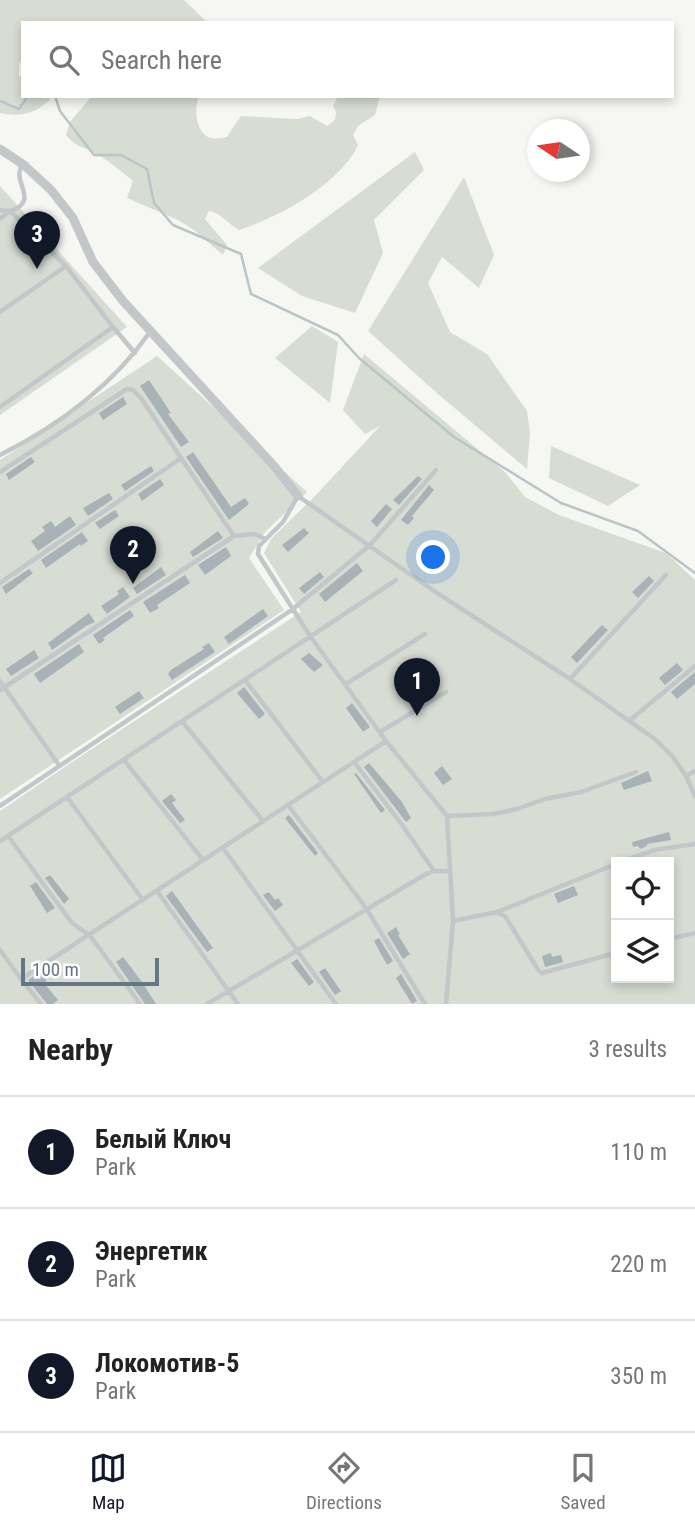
<!DOCTYPE html>
<meta charset="utf-8">
<style>
:root{--surface:#fff;--page:#f6f6f6;--text:#222;--muted:#767676;--line:#e0e0e0;--accent:#111827}
body{margin:0;font-family:"Roboto Condensed",sans-serif;background:var(--page);color:var(--text)}
.controls{position:absolute;right:21px;bottom:21px;display:grid;overflow:hidden;border-radius:0px;box-shadow:0 4px 10px #0003}
.controls button{width:63px;height:63px;display:grid;place-items:center;padding:0;border:0;border-bottom:2px solid var(--line);background:var(--surface);color:var(--text);font:35px sans-serif}
.compass{position:absolute;left:527px;top:119px;width:63px;height:63px;border-radius:50%;background:var(--surface);box-shadow:0 4px 10px #0003;rotate:283deg}
.scale{position:absolute;left:21px;bottom:18px;width:138px;box-sizing:border-box;padding-left:7px;border:4px solid #647784;border-top:0;font-size:19px;line-height:24px;white-space:nowrap;color:#647784;-webkit-text-stroke:5px #fff;paint-order:stroke}
.you{position:absolute;left:434px;top:558px;width:24px;height:24px;margin:-18px;border:5px solid #fff;border-radius:50%;background:#1a73e8;box-shadow:0 0 0 10px #1a73e833}
.badge{display:grid;place-items:center;width:46px;height:46px;border-radius:50%;background:var(--accent);color:#fff;font-size:23px;font-weight:700}
.pin{position:absolute;translate:-50% -58px;filter:drop-shadow(0 2px 4px #0008)}
.pin::after{content:'';position:absolute;top:37px;width:24px;height:21px;background:inherit;clip-path:polygon(0 0,100% 0,50% 100%)}
.list{margin:0;padding:0;list-style:none}
h2{display:flex;justify-content:space-between;align-items:center;height:91px;margin:0;padding:0 28px;font-size:30px}
h2 small{font-size:23px;font-weight:400;color:var(--muted)}
.list li{display:grid;grid-template-columns:46px 1fr auto;gap:21px;align-items:center;box-sizing:border-box;height:112px;padding:0 28px;border-top:2px solid var(--line)}
.list b{display:block;font-size:26px;white-space:nowrap}
.list p{margin:0;font-size:23px;white-space:nowrap;color:var(--muted)}
.list em{font-size:23px;font-style:normal;color:var(--muted)}
.icon{flex:none;width:38px;height:38px;fill:none;stroke:currentColor;stroke-width:2;stroke-linecap:round;stroke-linejoin:round}
.map{position:relative;flex:none;width:695px;height:1004px;overflow:hidden}
.search{position:absolute;background:var(--surface);box-shadow:0 4px 10px #0003;left:21px;right:21px;top:21px;height:77px;display:flex;align-items:center;gap:18px;box-sizing:border-box;padding:0 24px;border-radius:0px;color:var(--muted);font-size:26px}
.sheet{height:427px;background:var(--surface)}
nav{display:flex;justify-content:space-around;align-items:center;box-sizing:border-box;height:98px;border-top:2px solid var(--line);background:var(--surface);font-size:19px;color:var(--muted)}
nav a{display:grid;justify-items:center;gap:4px}
nav .on{color:var(--accent)}
.map>svg:first-child{display:block}
.green{fill:#d7ddd3;fill-rule:evenodd}
.lines{fill:none;stroke-linecap:round;stroke-linejoin:round}
.stream{stroke:#b8c6c9;stroke-width:2.5}
.building{fill:#a9b2b7}
.service{stroke:#c3c7ca;stroke-width:4.5}
.minor{stroke:#c3c7ca;stroke-width:9}
</style>
<div class="map">
<svg width="695" height="1004" viewBox="0 0 695 1004">
<rect width="100%" height="100%" fill="#f6f6f2"/>
<!-- green -->
<path class="green" d="M0,0H184L206,21L232,23H23V59L19,64V76L23,77V96H49L50,100C34,114 21,117 0,113Z
M92,96H199C194,108 195,132 210,138C215,139 222,138 227,137L241,116L297,119L310,116L327,126L335,120L336,112L333,106L338,96H380L375,115L358,126L353,135L358,145C340,184 279,217 239,230C228,224 220,212 209,211L205,219L227,245L223,255L194,230L178,220L127,198L133,181C121,171 109,161 95,153C83,146 75,147 66,135L70,122Z
M415,152L424,170L374,220L383,253L355,313L302,296L258,268Z
M464,177L494,255L479,288L442,257L428,283L450,332L487,354L527,411L530,433L527,469L438,394L368,331Z
M0,186L127,327L0,415Z
M312,326L338,342L330,403L275,358Z
M364,354L505,472L525,497L559,515L666,553L695,580V1004H0V811L81,756L301,612L264,553L271,539L316,495L380,426L365,434L343,410ZM616,862H669V978H616Z
M157,356L307,492L265,532L249,558L284,610L0,799V460Z
M551,446L640,485L608,506L549,478Z"/>
<g class="lines">
<!-- stream -->
<path class="stream" d="M55,96L60,111L94,155H121L147,169L154,203L173,225L241,254L251,294L338,335L359,358L454,437L561,503L638,531L695,573
M0,101L19,109L28,96"/>
</g>
<!-- building -->
<path class="building" d="M149,380L171,413L168,414L189,442L181,447L140,386Z
M123,397L127,404L103,420L99,413Z
M193,452L231,507L245,498L249,504L229,520L186,457Z
M31,457L35,462L9,480L6,474Z
M151,466L154,471L125,491L121,485Z
M418,476L422,479L399,505L393,500Z
M160,479L164,485L142,501L138,494Z
M429,485L434,490L412,516L414,518L408,525L401,520Z
M109,493L113,499L88,516L83,508Z
M386,504L392,509L377,527L371,521Z
M115,510L119,516L100,529L95,523Z
M70,516L76,525L38,551L31,541L45,531L42,527L51,521L55,527Z
M304,528L309,533L288,552L282,545Z
M218,531L223,538L193,557L190,552Z
M82,532L88,541L81,546L80,544L46,568L41,560Z
M226,547L231,556L205,575L198,565Z
M357,563L363,571L325,602L319,594Z
M161,567L166,575L137,594L133,588Z
M29,569L33,573L6,594L2,587Z
M320,572L324,577L304,594L299,588Z
M185,575L190,583L157,605L159,608L150,613L143,602Z
M649,576L654,581L638,598L632,592Z
M123,587L130,597L107,614L101,606L119,594L117,591Z
M263,609L268,616L229,644L224,637Z
M130,610L134,616L103,638L105,640L99,644L93,635Z
M89,613L95,622L86,626L52,650L48,643Z
M602,625L608,630L577,663L571,657Z
M209,643L215,652L172,680L168,674L171,670L204,649L202,647Z
M79,644L84,652L40,683L34,674Z
M34,650L39,658L11,676L6,669Z
M309,653L323,665L314,672L301,659Z
M677,663L683,670L665,685L659,678Z
M695,672V684L677,699L671,692Z
M244,687L265,714L259,719L237,693Z
M139,691L144,698L120,714L115,707Z
M352,703L370,727L363,732L346,708Z
M369,763L402,802L411,818L406,822L364,767Z
M442,766L452,779L443,785L434,773Z
M648,771L652,781L624,790L621,783Z
M356,773L385,810L381,813L354,774Z
M171,794L176,800L172,803L185,820L180,823L162,801Z
M289,815L318,853L315,856L285,818Z
M669,832L671,840L647,844V846L640,849L638,846L633,847L632,842Z
M50,875L69,899L64,904L45,878Z
M36,882L55,908L47,913L30,886Z
M574,886L578,895L558,903L554,894Z
M172,891L213,948L207,952L166,896Z
M269,892L275,900L278,898L283,905L275,911L263,895Z
M396,927L400,934L398,935L410,954L403,959L387,933Z
M379,938L393,961L387,965L374,941Z
M551,953L552,957L561,955L563,962L545,967L542,956Z
M123,957L142,982L156,1004H145L116,962Z
M297,959L314,982L309,986L291,963Z
M325,968L341,991L335,995L319,972Z
M37,974L39,976L41,974L47,981L44,983L58,1000L53,1004H47L28,980Z
M401,974L417,1001L412,1004L396,978Z"/>
<g class="lines">
<!-- service -->
<path class="service" d="M0,210L10,211L0,219
M66,266L113,327
M0,312L66,266L10,211C42,201 9,180 23,165
M0,407L113,327L135,353
M0,455C60,425 111,387 150,332
M181,458L234,536
M0,472L127,389L133,390L141,398L181,458L0,583
M570,679L666,575
M245,680L323,782
M0,681L59,765
M346,684L425,634
M0,690L234,536L255,534L265,539
M182,721L263,821
M629,721L695,666
M380,732L446,692
M124,760L203,860
M354,762L400,822L434,871
M686,776L695,771
M67,797L143,900
M288,805L366,908L425,1004
M0,806L293,609L370,545L436,470
M447,816L493,814L517,809L545,799L581,792L636,772
M8,836L72,923L89,935L97,945L140,1004
M0,841L396,580
M223,848L336,1004
M620,862L655,850L695,844
M157,891L238,1004
M498,913L505,916L539,971L542,973L616,953
M453,921L497,912L616,864
M669,939L695,933
M0,950L21,979L386,741
M21,979L41,1004
M207,1004L426,874L434,871H449
M446,1004L453,921L447,816L386,741L310,636L258,554L259,546L283,522L298,496L437,593L570,679L656,740L673,757L686,776L695,796"/>
<!-- minor -->
<path class="minor" d="M0,149L24,165L51,190L73,218L93,262L123,301L274,466L298,496"/>
</g>
</svg>
<div class="controls">
<button><svg class="icon" aria-label="locate" viewBox="0 0 24 24"><circle cx="12" cy="12" r="6"/><path d="M12 2v4M12 18v4M2 12h4M18 12h4"/></svg></button>
<button><svg class="icon" aria-label="layers" viewBox="0 0 24 24"><path d="M12 4l9 5-9 5-9-5zM3 14l9 5 9-5"/></svg></button>
</div>
<svg class="compass" viewBox="-18 -18 36 36"><path d="M0-13l5 13h-10z" fill="#e53935"/><path d="M0 13l5-13h-10z" fill="#767676"/></svg>
<div class="scale">100 m</div>
<div class="you"></div>
<div class="pin badge" style="left:417px;top:716px">1</div>
<div class="pin badge" style="left:133px;top:584px">2</div>
<div class="pin badge" style="left:37px;top:269px">3</div>
<div class="search"><svg class="icon" aria-label="search" viewBox="0 0 24 24"><circle cx="10" cy="10" r="6"/><path d="M15 15l6 6"/></svg>Search here</div>
</div>
<section class="sheet">
<h2>Nearby<small>3 results</small></h2>
<ul class="list">
<li><span class="badge">1</span><div><b>Белый Ключ</b><p>Park</p></div><em>110 m</em></li>
<li><span class="badge">2</span><div><b>Энергетик</b><p>Park</p></div><em>220 m</em></li>
<li><span class="badge">3</span><div><b>Локомотив-5</b><p>Park</p></div><em>350 m</em></li>
</ul>
</section>
<nav>
<a class="on"><svg class="icon" aria-label="map" viewBox="0 0 24 24"><path d="M3 6l6-2 6 2 6-2v14l-6 2-6-2-6 2zM9 4v14M15 6v14"/></svg>Map</a>
<a><svg class="icon" aria-label="directions" viewBox="0 0 24 24"><path d="M12 3l9 9-9 9-9-9zM9 14v-3h6M13 9l2 2-2 2"/></svg>Directions</a>
<a><svg class="icon" aria-label="saved" viewBox="0 0 24 24"><path d="M7 4h10v16l-5-4-5 4z"/></svg>Saved</a>
</nav>
